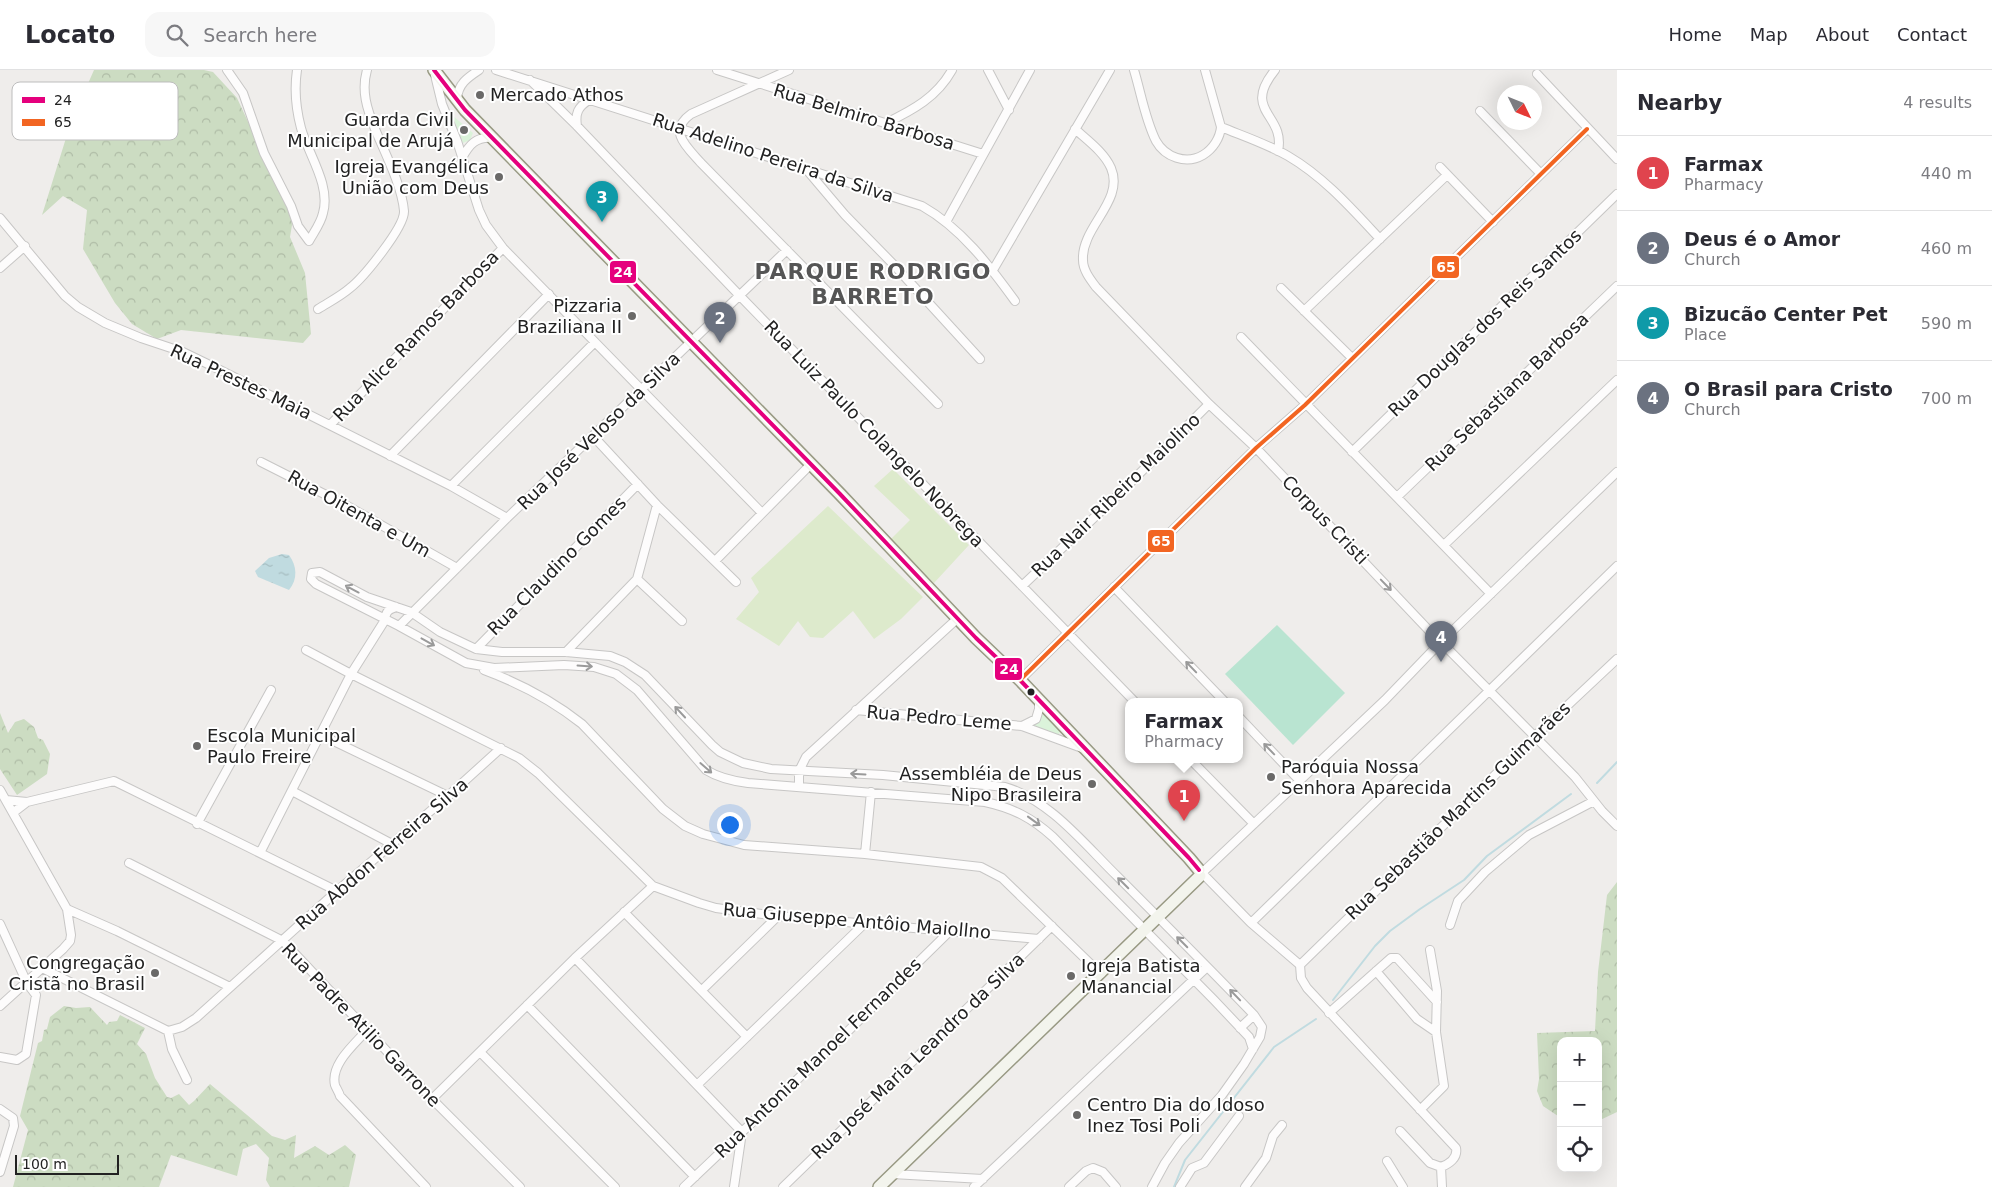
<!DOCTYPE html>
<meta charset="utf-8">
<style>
:root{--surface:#fff;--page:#f7f7f7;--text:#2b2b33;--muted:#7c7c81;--line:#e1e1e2;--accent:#6a6968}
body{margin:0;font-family:"DejaVu Sans",sans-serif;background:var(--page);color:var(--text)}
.controls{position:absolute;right:15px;bottom:15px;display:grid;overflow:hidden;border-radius:10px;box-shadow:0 5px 20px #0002}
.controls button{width:45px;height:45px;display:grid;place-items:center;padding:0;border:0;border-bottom:1px solid var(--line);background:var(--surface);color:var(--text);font:25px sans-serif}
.compass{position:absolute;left:1497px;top:15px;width:45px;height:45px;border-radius:50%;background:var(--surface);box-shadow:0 5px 20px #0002;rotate:133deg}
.scale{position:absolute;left:15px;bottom:12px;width:104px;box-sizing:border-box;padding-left:5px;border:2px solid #222;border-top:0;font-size:14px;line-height:18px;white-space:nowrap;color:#222;-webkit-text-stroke:4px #fff;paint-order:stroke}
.you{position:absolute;left:729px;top:754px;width:18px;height:18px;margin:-12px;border:4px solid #fff;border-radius:50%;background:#1a73e8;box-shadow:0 0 0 8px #1a73e833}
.badge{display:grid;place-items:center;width:32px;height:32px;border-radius:50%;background:var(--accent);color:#fff;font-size:16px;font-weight:700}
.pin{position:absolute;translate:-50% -41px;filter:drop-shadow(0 1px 2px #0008)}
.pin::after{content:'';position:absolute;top:26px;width:18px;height:15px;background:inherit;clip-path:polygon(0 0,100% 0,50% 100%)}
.popup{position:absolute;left:1125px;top:628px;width:118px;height:65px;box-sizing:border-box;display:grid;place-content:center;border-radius:10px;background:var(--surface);filter:drop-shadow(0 1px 4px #0005);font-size:16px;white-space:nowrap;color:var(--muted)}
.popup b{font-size:19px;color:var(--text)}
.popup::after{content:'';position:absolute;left:50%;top:100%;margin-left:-10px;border:10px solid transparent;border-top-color:var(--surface)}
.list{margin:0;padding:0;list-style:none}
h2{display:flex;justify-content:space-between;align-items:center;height:65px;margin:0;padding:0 20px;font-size:21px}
h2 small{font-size:16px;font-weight:400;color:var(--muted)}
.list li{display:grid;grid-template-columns:32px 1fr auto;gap:15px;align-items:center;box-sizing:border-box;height:75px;padding:0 20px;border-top:1px solid var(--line)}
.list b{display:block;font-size:19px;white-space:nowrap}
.list p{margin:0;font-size:16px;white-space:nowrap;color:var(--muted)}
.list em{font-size:16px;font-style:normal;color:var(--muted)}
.icon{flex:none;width:28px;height:28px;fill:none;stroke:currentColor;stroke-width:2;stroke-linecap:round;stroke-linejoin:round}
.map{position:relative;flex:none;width:1617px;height:1117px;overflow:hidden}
header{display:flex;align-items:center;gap:30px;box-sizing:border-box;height:70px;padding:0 25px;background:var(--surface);border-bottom:1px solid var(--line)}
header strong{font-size:24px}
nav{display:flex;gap:28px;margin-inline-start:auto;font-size:18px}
.search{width:350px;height:45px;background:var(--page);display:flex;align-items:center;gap:12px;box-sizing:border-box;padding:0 18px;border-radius:15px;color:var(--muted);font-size:19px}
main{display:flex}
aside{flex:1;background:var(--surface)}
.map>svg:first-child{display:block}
.grass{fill:#ddeacc}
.forest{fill:url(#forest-crowns)}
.park{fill:#dbf3da}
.pitch{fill:#b9e4d1}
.water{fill:url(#water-ripples)}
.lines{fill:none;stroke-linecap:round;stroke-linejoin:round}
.stream{stroke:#c0dbe0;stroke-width:2}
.street-casing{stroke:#c7c6c5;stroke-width:10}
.secondary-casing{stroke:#989983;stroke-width:14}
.street{stroke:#fdfcfc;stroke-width:8}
.secondary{stroke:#f3f4ed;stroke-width:11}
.bus-1-casing{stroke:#fff;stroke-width:8}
.bus-2-casing{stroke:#fff;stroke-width:8}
.bus-1{stroke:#e5007d;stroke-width:4}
.bus-2{stroke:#f26522;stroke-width:4}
.oneway{stroke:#9a9a9a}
.poi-dot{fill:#6a6968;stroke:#fff;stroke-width:2}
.bus-dot{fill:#222;stroke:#fff;stroke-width:2}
.labels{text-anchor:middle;stroke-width:4;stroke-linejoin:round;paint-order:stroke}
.poi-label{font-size:18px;fill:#222;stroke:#fff;text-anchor:start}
.street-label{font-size:18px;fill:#222;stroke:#fff}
.district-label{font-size:22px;font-weight:bold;letter-spacing:1px;fill:#555;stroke:#fff}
.key{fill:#fff;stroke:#bdbdbd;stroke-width:1}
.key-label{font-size:14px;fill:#222}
.line-badge{stroke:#fff;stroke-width:2}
.badge-label{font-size:14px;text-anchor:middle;font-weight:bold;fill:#fff}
</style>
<header>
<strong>Locato</strong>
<div class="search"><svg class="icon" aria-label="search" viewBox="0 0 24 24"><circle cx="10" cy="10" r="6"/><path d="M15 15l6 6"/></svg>Search here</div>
<nav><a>Home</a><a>Map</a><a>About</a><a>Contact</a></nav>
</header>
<main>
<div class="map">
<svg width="1617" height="1117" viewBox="0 0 1617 1117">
<defs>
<pattern id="forest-crowns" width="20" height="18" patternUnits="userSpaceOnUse" patternTransform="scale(1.25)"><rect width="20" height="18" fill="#ccdcc2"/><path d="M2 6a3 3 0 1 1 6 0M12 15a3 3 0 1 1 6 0" fill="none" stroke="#afbca6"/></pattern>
<pattern id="water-ripples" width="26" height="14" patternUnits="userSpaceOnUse" patternTransform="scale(1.25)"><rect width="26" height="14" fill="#c0dbe0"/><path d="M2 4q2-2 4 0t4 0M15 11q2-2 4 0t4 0" fill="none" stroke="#a5bcc0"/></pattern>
</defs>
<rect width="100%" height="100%" fill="#efedeb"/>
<!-- grass -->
<path class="grass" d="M893,399L969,475L934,513L891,469L910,450L874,416Z
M828,436L923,527L901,549L874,569L853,541L823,568L810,567L798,551L779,576L736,549L759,522L751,508Z"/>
<!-- forest -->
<path class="forest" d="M94,0H204L213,2L237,28L293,149L290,167L305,203L311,264L303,273L181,260L157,269L132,254L115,233L83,179L87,140L63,126L42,145L71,52Z
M0,643L8,663L15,652L24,649L34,657L38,668L43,670L50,684L47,704L17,725L0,699Z
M1617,812V1042L1598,1051V971H1561V1048L1543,1036L1537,1021L1539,1009L1537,963L1595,961L1598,902L1607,825Z
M64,936L76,938L90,937L107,955L109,952L117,951L120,945L145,958L137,974L146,984L155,1008L167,1027L171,1028L179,1024L189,1035L194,1031L210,1014L272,1066L285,1070L296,1065L294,1088L315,1076L329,1085L345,1075L356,1085L349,1117H270L266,1110L269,1088L256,1074L243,1079L237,1106L171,1085L159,1117H13L28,1060L20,1046L38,973L42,971L44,960L47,959L50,947Z"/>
<!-- park -->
<path class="park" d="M452,45L473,63L470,70L463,73Z
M1042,639L1063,658L1058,665L1032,656Z"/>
<!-- pitch -->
<path class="pitch" d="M1277,555L1345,623L1293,675L1225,604Z"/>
<!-- water -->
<path class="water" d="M282,484L289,485C297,496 298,509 289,520L258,507L255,501L269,488Z"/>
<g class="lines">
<!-- stream -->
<path class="stream" d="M1597,713L1617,692
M1333,930L1375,876L1390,861L1420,839L1464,810L1487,786L1571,724
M1174,1117L1185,1090L1274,977L1316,949"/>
<!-- street casing -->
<g class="street-casing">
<path id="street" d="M227,0L243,23L264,83L291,136L298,156L309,171C314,162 321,153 323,143C331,115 308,84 301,58C296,39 294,20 297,0
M496,0L922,136C961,158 989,195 1015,231
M717,0L983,84
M789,0L691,44C667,61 687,77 701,93L938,334
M988,0L1009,40
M1134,0C1141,23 1145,49 1156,71C1165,87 1186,95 1203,85C1213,79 1220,68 1221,57L1205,0
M1275,0C1241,42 1286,44 1278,81
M1537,4L1617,89
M435,5L442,34L457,71L479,140L486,155L503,178L762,443
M530,10L577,56L740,226L1135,632
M457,29C458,14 467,8 479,0
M1480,41L1541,104
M886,53C913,40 937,27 952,0
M577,56C575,43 578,37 589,30
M1221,57C1243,66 1267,74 1288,86C1324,107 1352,139 1380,169
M1075,59C1087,70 1104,82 1111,98C1125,131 1081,157 1083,190C1083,200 1090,209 1096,217L1209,334L1256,378L1438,570
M462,88C469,75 476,66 493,68
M1440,97L1493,152
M806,99L845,145L894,195L980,289
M0,148L65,226L78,237L105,253L141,268L183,282L216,298L451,416L507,448
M946,152L1030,0
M0,198L25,176
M993,200L1110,0
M1281,218L1352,288
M318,239C329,232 341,226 350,218C363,208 405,157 404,141C402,116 385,83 375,59C367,39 361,21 367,0
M1304,241L1447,105
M1241,267L1491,524
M330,355L503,178
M594,367L657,435L736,512
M1352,382L1617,124
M390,386L549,224
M261,392L344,434L457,498
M451,416L595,272
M1397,427L1617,216
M1444,475L1617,310
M715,491L811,394
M637,509L682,551
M1022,516L1121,422L1209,334
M1114,517L1225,632
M399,556L507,448L787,180
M1444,569L1617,402
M1444,575L1575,707L1602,741L1617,756
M476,579L638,414
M306,580L351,604L519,688L538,703L653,816L699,833L716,838L778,846L1039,869
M566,582L637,509L657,435
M484,600C519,613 552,630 582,654L663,739L685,756L703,764L744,775L865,784L981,797L1002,808L1101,904
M1020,610L1256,378L1305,335L1587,59
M856,640L1022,656L1082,678
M1239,647L1300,711
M1022,656L1036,649L1039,639V631
M321,665L448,726
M1191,690L1254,754
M799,717V701L806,687L958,548
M0,720L67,839L71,865L70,871L63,879L0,936
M292,721L392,774
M6,730L27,732L14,742
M27,732L114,711L337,821
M197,754L271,620
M260,783L351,604L385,550C386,541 388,540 396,537
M865,784L871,722
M129,793L283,871L432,1029L520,1117
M1204,801L1385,630L1438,575
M1204,805L1251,853L1300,895L1301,908L1307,918L1456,1078C1458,1088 1449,1094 1441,1097
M67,839L117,861L230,917
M624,842L747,967
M1251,853L1617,496
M0,854L27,913L36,925L26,984L17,990L0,987
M1450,855L1458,831L1485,802L1529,765L1594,731
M575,888L742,1062L734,1117
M1300,895L1535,666L1617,589
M44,899L168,961L172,979L187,1010
M1376,901L1417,949L1436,962
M702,920L778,846
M527,935L695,1107
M1329,943L1391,888H1397L1437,932
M1240,958L1254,945
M367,960C355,974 330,994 335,1015C336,1018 339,1022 340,1026L426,1117
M168,961L182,957L196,948L337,821L448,726L501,678
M480,982L615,1117
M697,1015L864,854
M432,1029L575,888L653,816
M0,1039L13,1048L14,1056L0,1102
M1420,1040L1444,1016L1436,962L1437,921L1430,880
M1400,1061L1430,1093L1441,1097L1442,1117
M1387,1091L1403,1117
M892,1104L983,1109
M684,1117L844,965L951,860
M783,1117L1052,856
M974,1117L1207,897
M1069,1117L1086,1101L1093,1098L1103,1102L1116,1117
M1152,1117L1165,1093L1179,1073L1222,1025L1244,994L1260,967L1262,957L1254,945C1209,898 1163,852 1117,806C1084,774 1050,730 1005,717L883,705L771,699L743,693L720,682L712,675L645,605L625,592L610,586L566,582H502L476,579L440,562L411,542L367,527L320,502L312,503L311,509L316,514L399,556L466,593L494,598L564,595L594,597L616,604L637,620L706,700C719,708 732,711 748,713L985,732C1013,738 1032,748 1053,767L1214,930L1249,967L1253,979
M1180,1117L1192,1098L1204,1093L1239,1046
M1245,1117L1266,1088L1273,1066L1282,1055"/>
</g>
<!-- secondary casing -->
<g class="secondary-casing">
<path id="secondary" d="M434,0L465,40L840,424L976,568L1020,610L1189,788L1199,800
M879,1117L1200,806"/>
</g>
<!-- street -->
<use href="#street" class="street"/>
<!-- secondary -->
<use href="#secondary" class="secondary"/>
<!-- bus-1 casing -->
<g class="bus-1-casing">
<path id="bus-1" d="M434,0L465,40L840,424L976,568L1020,610L1189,788L1199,800"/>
</g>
<!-- bus-2 casing -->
<g class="bus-2-casing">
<path id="bus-2" d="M1020,610L1256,378L1305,335L1587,59"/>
</g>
<!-- bus-1 -->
<use href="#bus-1" class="bus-1"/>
<!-- bus-2 -->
<use href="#bus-2" class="bus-2"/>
</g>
<!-- one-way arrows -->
<defs><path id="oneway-shaft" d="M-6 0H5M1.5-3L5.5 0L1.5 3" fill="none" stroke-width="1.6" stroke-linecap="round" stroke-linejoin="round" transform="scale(1.25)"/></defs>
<g class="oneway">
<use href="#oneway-shaft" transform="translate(1386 515) rotate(46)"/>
<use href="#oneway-shaft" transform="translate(352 519) rotate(-152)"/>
<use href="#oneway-shaft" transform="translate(428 572) rotate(29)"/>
<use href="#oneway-shaft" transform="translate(585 596) rotate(4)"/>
<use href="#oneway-shaft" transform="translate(1191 597) rotate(-134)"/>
<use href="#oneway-shaft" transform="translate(680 642) rotate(-133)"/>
<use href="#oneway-shaft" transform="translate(1269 679) rotate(-134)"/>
<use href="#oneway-shaft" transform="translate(706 698) rotate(41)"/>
<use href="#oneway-shaft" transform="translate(858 704) rotate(-177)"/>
<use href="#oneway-shaft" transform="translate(1034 751) rotate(36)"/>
<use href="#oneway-shaft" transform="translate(1123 813) rotate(-135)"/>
<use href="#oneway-shaft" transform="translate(1182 872) rotate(-135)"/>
<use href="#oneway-shaft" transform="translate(1235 925) rotate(-134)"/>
</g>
<!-- markers -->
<g class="poi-dot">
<circle cx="480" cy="25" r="5"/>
<circle cx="464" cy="60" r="5"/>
<circle cx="499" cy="107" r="5"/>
<circle cx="632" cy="246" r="5"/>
<circle cx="197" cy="676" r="5"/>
<circle cx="1271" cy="707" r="5"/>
<circle cx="1092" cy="714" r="5"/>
<circle cx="155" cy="903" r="5"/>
<circle cx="1071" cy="906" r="5"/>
<circle cx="1077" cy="1045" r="5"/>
</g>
<circle class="bus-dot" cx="1031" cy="622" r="4.5"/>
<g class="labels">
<!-- poi labels -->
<g class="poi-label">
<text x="490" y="31">Mercado Athos</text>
<text x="454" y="56" text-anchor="end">Guarda Civil<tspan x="454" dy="21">Municipal de Arujá</tspan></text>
<text x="489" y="103" text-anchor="end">Igreja Evangélica<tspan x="489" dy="21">União com Deus</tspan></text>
<text x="622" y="242" text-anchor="end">Pizzaria<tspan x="622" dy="21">Braziliana II</tspan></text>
<text x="207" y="672">Escola Municipal<tspan x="207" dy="21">Paulo Freire</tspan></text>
<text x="1281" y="703">Paróquia Nossa<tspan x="1281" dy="21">Senhora Aparecida</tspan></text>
<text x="1082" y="710" text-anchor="end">Assembléia de Deus<tspan x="1082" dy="21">Nipo Brasileira</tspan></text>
<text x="145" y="899" text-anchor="end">Congregação<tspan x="145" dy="21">Cristã no Brasil</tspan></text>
<text x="1081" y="902">Igreja Batista<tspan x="1081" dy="21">Manancial</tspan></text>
<text x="1087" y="1041">Centro Dia do Idoso<tspan x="1087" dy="21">Inez Tosi Poli</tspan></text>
</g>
<!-- street labels -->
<g class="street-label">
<text transform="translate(864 47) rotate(17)" y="6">Rua Belmiro Barbosa</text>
<text transform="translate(773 88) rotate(18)" y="6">Rua Adelino Pereira da Silva</text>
<text transform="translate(1485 253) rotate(-44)" y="6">Rua Douglas dos Reis Santos</text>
<text transform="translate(416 266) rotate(-46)" y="6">Rua Alice Ramos Barbosa</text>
<text transform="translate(241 312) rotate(25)" y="6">Rua Prestes Maia</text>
<text transform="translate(1507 322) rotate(-44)" y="6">Rua Sebastiana Barbosa</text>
<text transform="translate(599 361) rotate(-44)" y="6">Rua José Veloso da Silva</text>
<text transform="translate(874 364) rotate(46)" y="6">Rua Luiz Paulo Colangelo Nobrega</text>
<text transform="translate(1116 425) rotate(-44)" y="6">Rua Nair Ribeiro Maiolino</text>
<text transform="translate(359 444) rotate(29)" y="6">Rua Oitenta e Um</text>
<text transform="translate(1325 450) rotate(46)" y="6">Corpus Cristi</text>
<text transform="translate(557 496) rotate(-45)" y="6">Rua Claudino Gomes</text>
<text transform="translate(939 648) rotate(5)" y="6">Rua Pedro Leme</text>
<text transform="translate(1458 741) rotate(-44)" y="6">Rua Sebastião Martins Guimarães</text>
<text transform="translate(382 784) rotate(-41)" y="6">Rua Abdon Ferreira Silva</text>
<text transform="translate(857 851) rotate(5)" y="6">Rua Giuseppe Antôio Maiollno</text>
<text transform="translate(361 955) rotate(46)" y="6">Rua Padre Atilio Garrone</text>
<text transform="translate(918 986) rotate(-44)" y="6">Rua José Maria Leandro da Silva</text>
<text transform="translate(818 988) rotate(-44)" y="6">Rua Antonia Manoel Fernandes</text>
</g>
<!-- district labels -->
<g class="district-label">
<text x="873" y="209">PARQUE RODRIGO<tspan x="873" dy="25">BARRETO</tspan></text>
</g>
</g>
<!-- legend -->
<rect x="12" y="12" width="166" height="58" rx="8" class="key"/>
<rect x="22" y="27" width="23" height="6" fill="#e5007d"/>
<rect x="22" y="49" width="23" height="7" fill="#f26522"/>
<g class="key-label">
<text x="54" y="35">24</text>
<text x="54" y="57">65</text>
</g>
<g class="line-badge">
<rect x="1431" y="185" width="29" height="24" rx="5" fill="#f26522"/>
<rect x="609" y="190" width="28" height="24" rx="5" fill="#e5007d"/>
<rect x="1147" y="459" width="28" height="24" rx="5" fill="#f26522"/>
<rect x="994" y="587" width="29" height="24" rx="5" fill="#e5007d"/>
</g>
<g class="badge-label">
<text x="1446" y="202">65</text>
<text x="623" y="207">24</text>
<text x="1161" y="476">65</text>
<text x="1009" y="604">24</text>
</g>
</svg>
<div class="controls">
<button>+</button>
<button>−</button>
<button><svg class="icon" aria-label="locate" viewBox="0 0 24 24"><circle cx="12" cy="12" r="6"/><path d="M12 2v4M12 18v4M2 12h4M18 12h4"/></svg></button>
</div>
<svg class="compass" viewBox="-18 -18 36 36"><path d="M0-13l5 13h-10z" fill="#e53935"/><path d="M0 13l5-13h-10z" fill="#7c7c81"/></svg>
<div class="scale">100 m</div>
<div class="you"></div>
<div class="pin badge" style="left:1184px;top:751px;background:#e0444e">1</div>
<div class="popup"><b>Farmax</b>Pharmacy</div>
<div class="pin badge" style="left:720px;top:273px;background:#6b7280">2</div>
<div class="pin badge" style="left:602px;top:152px;background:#0f9aa8">3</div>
<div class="pin badge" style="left:1441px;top:592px;background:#6b7280">4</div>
</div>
<aside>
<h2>Nearby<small>4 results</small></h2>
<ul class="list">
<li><span class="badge" style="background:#e0444e">1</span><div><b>Farmax</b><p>Pharmacy</p></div><em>440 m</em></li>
<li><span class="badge" style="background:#6b7280">2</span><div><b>Deus é o Amor</b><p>Church</p></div><em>460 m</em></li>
<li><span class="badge" style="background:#0f9aa8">3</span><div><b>Bizucão Center Pet</b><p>Place</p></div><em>590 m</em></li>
<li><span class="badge" style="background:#6b7280">4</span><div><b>O Brasil para Cristo</b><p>Church</p></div><em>700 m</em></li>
</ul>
</aside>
</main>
